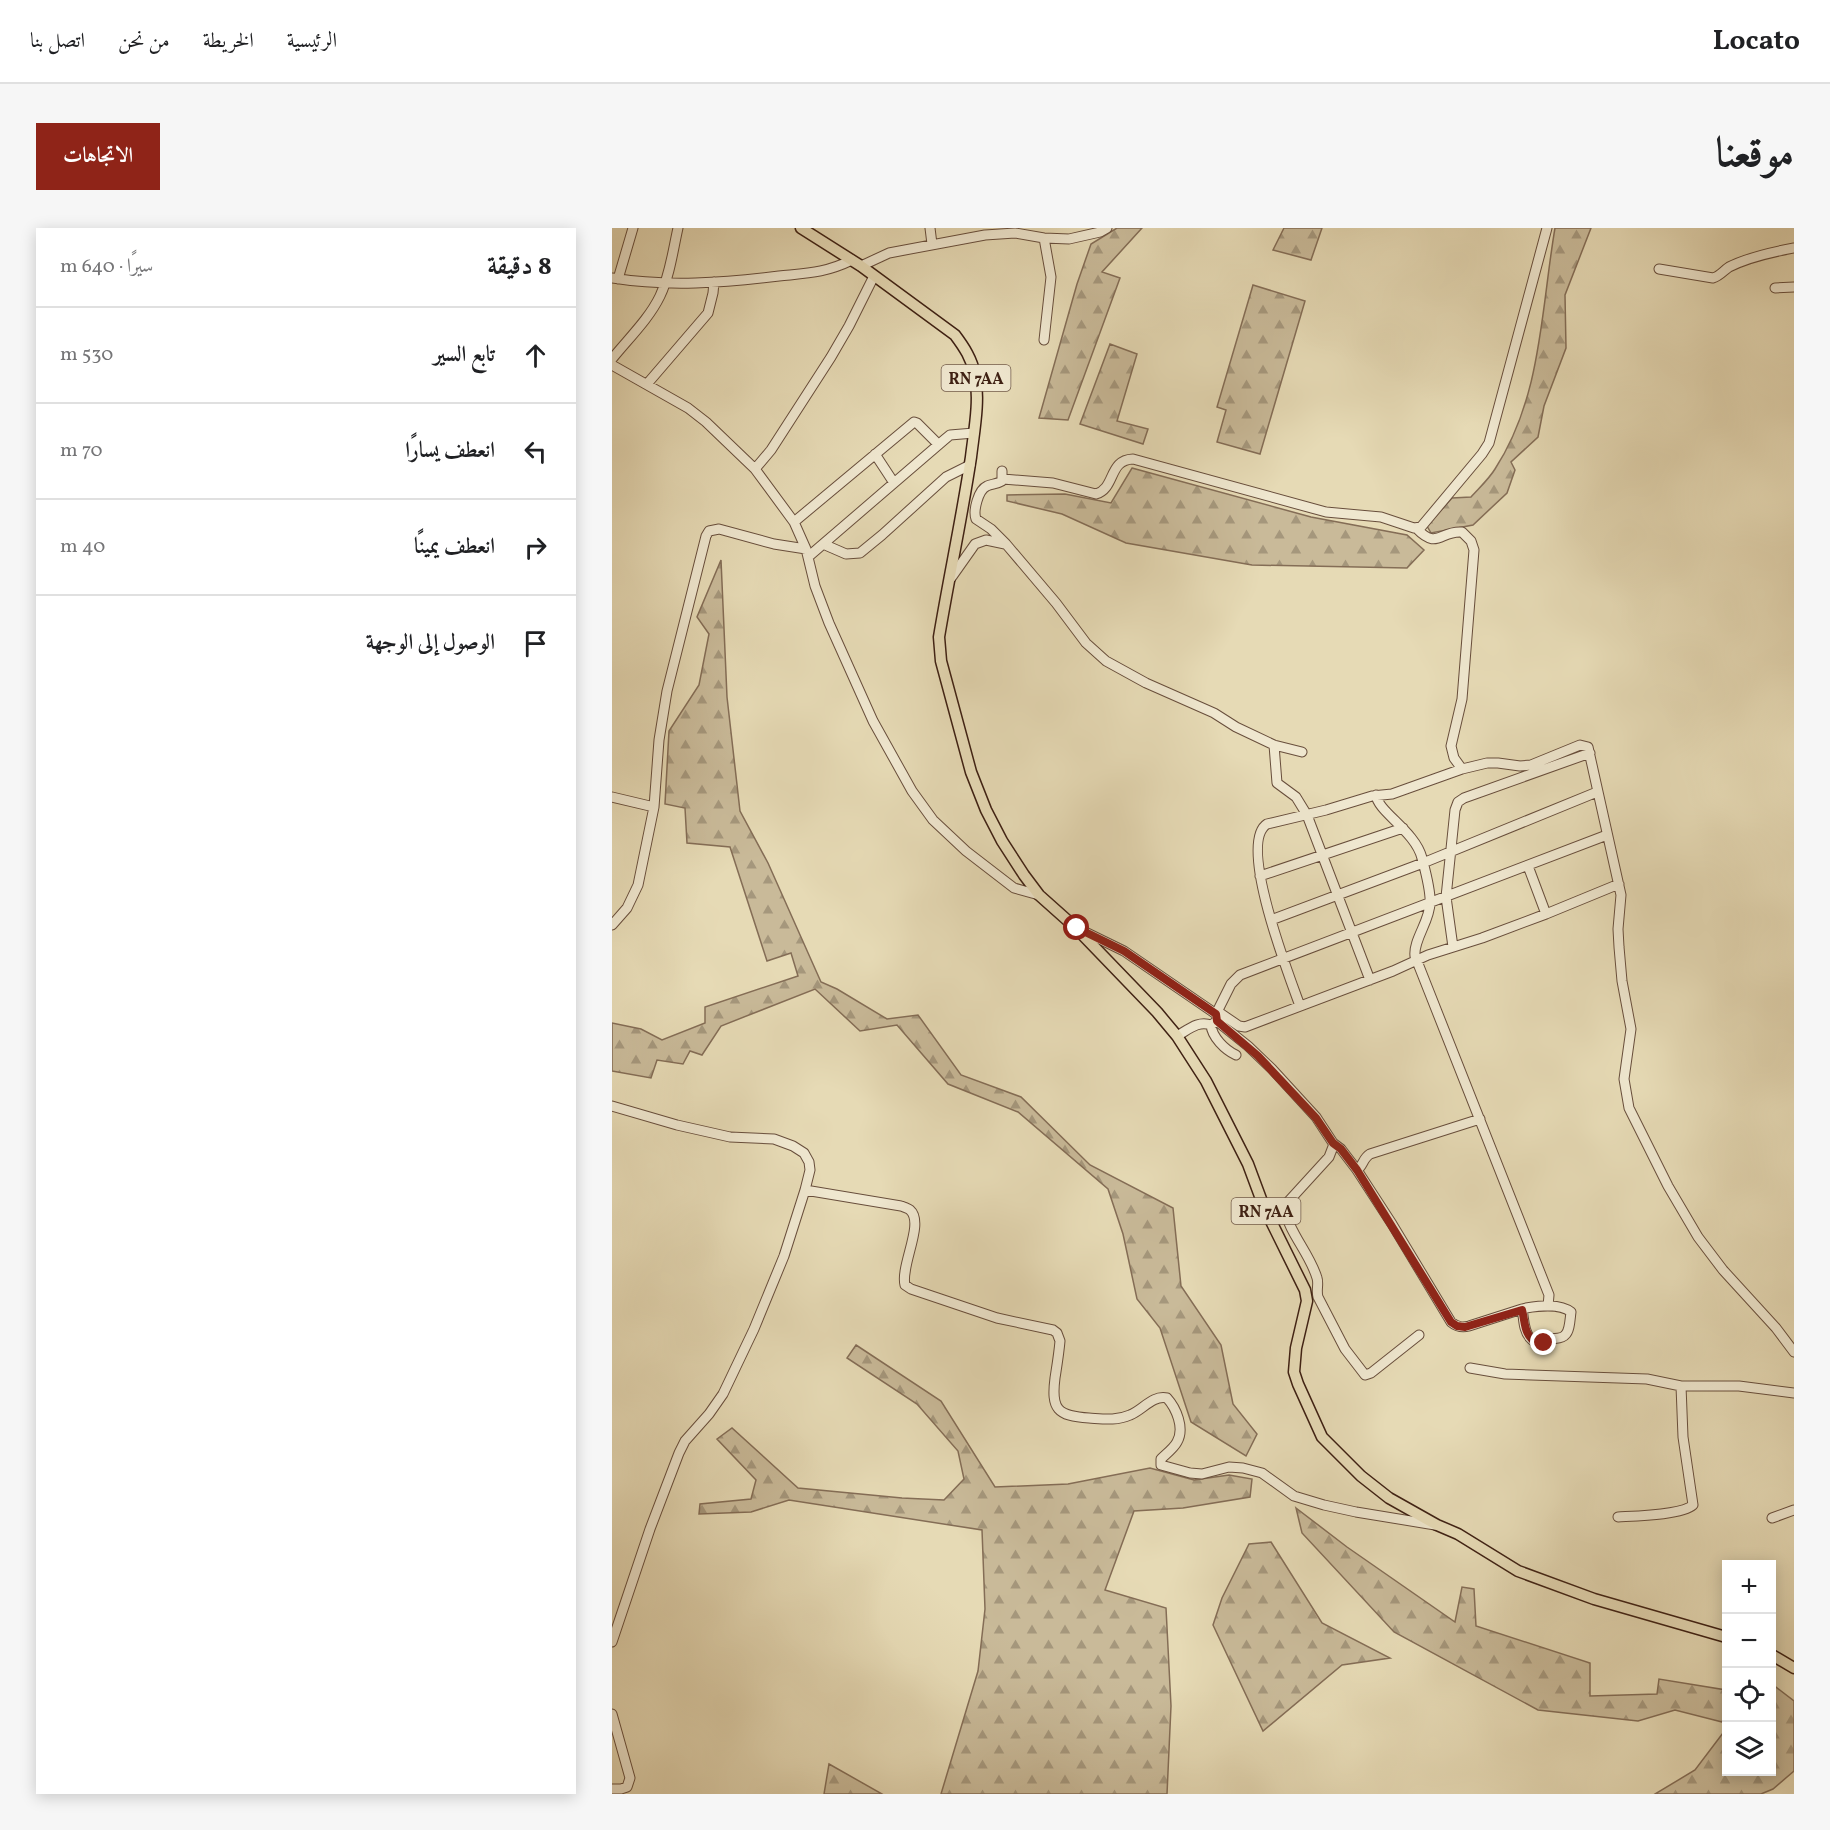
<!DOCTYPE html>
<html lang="ar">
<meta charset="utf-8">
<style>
:root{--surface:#fff;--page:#f6f6f6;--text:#202124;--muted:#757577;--line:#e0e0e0;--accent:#8f2418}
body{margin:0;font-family:Vollkorn,Amiri,serif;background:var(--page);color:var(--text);direction:rtl}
.controls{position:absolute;right:18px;bottom:18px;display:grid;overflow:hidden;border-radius:0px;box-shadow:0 3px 15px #0003}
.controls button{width:54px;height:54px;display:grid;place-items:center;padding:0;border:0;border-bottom:2px solid var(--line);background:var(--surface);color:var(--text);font:30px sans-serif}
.stop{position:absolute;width:18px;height:18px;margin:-14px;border:4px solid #8f2418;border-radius:50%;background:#fff}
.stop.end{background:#8f2418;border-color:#fff;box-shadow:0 2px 6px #0008}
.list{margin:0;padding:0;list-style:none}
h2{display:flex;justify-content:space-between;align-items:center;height:78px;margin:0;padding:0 24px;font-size:26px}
h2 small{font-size:20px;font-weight:400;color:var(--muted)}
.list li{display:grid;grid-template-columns:39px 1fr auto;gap:18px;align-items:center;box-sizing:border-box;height:96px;padding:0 24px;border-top:2px solid var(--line)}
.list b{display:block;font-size:22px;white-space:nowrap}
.list em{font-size:20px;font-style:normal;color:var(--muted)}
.icon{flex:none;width:33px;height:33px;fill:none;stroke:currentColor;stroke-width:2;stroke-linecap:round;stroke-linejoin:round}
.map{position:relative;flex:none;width:1182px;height:1566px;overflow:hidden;direction:ltr;border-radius:0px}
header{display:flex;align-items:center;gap:36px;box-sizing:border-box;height:84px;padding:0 30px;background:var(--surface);border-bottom:2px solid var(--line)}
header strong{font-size:28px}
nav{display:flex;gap:33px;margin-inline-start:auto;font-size:21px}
.intro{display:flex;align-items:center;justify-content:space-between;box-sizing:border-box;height:144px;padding:0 36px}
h1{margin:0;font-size:42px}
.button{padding:15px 27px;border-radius:0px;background:var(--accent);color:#fff;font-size:21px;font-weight:700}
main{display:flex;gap:36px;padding:0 36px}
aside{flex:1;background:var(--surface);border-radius:0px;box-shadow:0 3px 15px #0003}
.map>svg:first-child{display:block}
.forest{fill:url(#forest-firs);stroke:#846d56;stroke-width:1.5}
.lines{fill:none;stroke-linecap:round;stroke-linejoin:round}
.minor-casing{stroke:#684e3c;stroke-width:11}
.major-casing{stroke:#3e2013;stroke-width:13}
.minor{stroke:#efe7cf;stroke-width:9}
.major{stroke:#e6dab5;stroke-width:10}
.route{stroke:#8f2418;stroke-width:8}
.labels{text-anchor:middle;stroke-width:5;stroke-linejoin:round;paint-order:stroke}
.shield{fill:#efe7cf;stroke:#735c4b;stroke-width:1.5}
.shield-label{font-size:16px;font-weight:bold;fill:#3e2013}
</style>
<header>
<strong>Locato</strong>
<nav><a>الرئيسية</a><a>الخريطة</a><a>من نحن</a><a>اتصل بنا</a></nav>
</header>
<div class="intro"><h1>موقعنا</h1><a class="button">الاتجاهات</a></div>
<main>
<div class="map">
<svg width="1182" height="1566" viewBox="0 0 1182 1566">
<defs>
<pattern id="forest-firs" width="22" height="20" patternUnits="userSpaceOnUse" patternTransform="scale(1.5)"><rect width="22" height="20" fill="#c9ba99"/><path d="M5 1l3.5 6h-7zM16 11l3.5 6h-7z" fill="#a5977c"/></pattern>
</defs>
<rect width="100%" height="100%" fill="#e6dab5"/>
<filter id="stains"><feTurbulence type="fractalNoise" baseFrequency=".00333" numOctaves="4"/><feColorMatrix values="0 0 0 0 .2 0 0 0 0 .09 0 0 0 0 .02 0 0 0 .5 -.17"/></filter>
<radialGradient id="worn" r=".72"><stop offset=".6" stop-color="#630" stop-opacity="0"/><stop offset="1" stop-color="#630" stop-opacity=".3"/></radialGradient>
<!-- forest -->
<path class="forest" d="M505,0H530L490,44L508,50L456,192L427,190L465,56L479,16Z
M672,0H710L699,32L661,22Z
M943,0H979L953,67L954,120L932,178L926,209L899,234L903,242L895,265L861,297L819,305L815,298L840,270L859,269C867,260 877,251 883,241C930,169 929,81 943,0Z
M641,57L693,73L648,226L605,214L614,182L605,179Z
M498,116L525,126L505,193L536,201L531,216L468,196Z
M520,240L699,289L795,307L812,322L795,340L640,337L514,315L450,286L395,273V267L453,266L499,275Z
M109,332L115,469L128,583L156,635L209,754L225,761L275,791L306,787L349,847L409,869L478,937L561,980L569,1058L609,1117L621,1176L645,1206L634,1228L579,1194L548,1100L525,1071L511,1006L496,961L406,884L336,856L285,797L248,803L203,761L109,798L90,827L78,823L71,836L45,832L39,850L0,843V795L29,801L50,812L93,795V779L186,748L179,725L155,733L118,619L75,615L73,580L53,576L57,503L87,457L97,406L85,389Z
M244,1117L329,1173L383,1259L456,1256L538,1240L582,1252L617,1247L640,1251L638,1269L571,1280L522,1283L493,1362L554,1380L559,1478L555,1566H329L366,1443L373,1381L370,1302L177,1272L139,1284L87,1286L88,1276L139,1271L144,1252L105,1211L120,1200L186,1260L290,1270L332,1272L352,1251L346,1223L305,1176L235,1130Z
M684,1280L735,1319L843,1394L850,1359L862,1361L864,1398L978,1435V1468L1045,1466L1047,1451L1114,1462V1495L1063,1482L1026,1493L926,1482L782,1404L690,1305Z
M659,1314L710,1395L778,1430L730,1437L651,1503L601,1397L610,1370L637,1316Z
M1160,1456L1182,1473V1543L1161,1561L1149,1566H1043L1083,1542L1114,1501V1544H1160Z
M217,1536L270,1566H212Z"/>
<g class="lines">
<!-- minor casing -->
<g class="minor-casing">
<path id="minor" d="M318,0L320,16
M432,10L439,49L432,112
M249,38L277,25L373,7L403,5L432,10L457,11L488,4L495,0
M1047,41L1101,50C1108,48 1111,43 1117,39C1137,29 1160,24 1182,20
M0,50C55,59 112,55 167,48C196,45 213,45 240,32
M6,51L21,0
M1163,60L1182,59
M0,131C16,111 37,91 48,68C58,47 61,22 66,0
M0,137L76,180L94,194L143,241L182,294L194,321L203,358L217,395L261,493L300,563L321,592L354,623L402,660L427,667
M35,156L96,85L101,65L102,54
M263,226L282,255
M143,241L159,222L219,129L237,98L262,48
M390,243V253C385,256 380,256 375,258C366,262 361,283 364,291L379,301L394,316L444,375L474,415L494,433L534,455L602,485L624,499L662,517L690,524
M391,251L441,255L484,266C504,260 496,232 521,231L714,284L769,289L802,300L809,299L870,226L877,215L935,0
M182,294L302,194L305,195L326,216
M804,300C826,323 828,302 850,304L859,313L862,322L850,471L839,518L842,530L850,541
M211,316L234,326L248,325L270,307L334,249L358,237
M196,329L332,212L338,207L362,205
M339,350L363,316L374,312L393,316
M662,517L665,555L684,569L695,587L758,752
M764,567C766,584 803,603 810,630C813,642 819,663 818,675C818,693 801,712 803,728L937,1067L936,1078
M0,569L42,579
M916,638L934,686
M648,648L791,600
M659,692L811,635L985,564
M0,697L15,680L26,657L42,579L47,512L55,463L94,308L97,303L107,301L162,316L194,321
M467,701L512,723L604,786
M841,719L834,669L843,582L846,574L852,570L978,525
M688,778C678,750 625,615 655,596L714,582L760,568L780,566L850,541L875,535H886L908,538L919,537L968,517L976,519L1009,667L1006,701L1007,719L1010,753L1019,801L1012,851L1017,880L1056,958L1086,1009L1111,1042L1164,1100L1182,1124
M605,783L627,798L633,799L781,743L816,727L870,710L934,686L1007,656
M605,793L599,797C600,809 613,822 624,827
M565,808C576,802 586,792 599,797
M0,878L65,897L118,909L162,911L181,918L192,925L197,934L198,942L193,962L172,1028L142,1101L111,1166L97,1186L73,1213L67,1225L38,1301L0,1414
M722,916L717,929L675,975L672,981C678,1006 698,1026 705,1050C707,1056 704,1062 706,1069L733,1121L753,1147L759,1145L807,1107
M745,942C751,938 751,930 758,926L868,891
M193,962L289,978C290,978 297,981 298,982C313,995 288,1038 293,1057L299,1061L385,1090L441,1102L445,1105L448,1113C447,1125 445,1137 443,1150C439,1181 445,1188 477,1190C492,1191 504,1193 518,1187C531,1182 540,1167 555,1170C564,1180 573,1200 565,1214C562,1220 554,1226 549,1231V1237L578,1245L590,1246L617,1239L631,1240L650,1245L682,1268L712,1277L744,1284L823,1297
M910,1081C912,1090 911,1102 918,1110C926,1119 930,1114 939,1111C943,1110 950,1111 953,1107C958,1103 958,1090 959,1084C948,1075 927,1078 914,1080L910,1081L857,1098C850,1100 845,1099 839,1094L780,996L745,942L729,921L721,915L704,889L660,841L636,818L606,794L604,786L619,756L628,747L995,607
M858,1140L893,1146L1035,1151L1069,1158H1127L1182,1165
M1006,1289C1022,1288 1070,1287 1081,1277L1071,1209L1069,1158
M1160,1290L1182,1282
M0,1486L18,1550L15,1559L9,1561H0"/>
</g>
<!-- major casing -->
<g class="major-casing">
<path id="major" d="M189,0L249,38L343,107C352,119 360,131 363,147C368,173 362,203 359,229C350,289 337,349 327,409L329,433L359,544L374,582L390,613L412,647L427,667L464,700L545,784L565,808L594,853L636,936L652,979L693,1062L695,1073L684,1120L682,1144L686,1156L710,1209L749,1248L777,1270L825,1297L846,1306L906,1343L982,1371L1114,1409
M1160,1427L1182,1440"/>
</g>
<!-- minor -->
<use href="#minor" class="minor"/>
<!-- major -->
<use href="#major" class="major"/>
</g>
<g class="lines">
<!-- route -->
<path class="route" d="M465,700L512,723L604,786L605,793L646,828L704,890L721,915L729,921L745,942L839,1094L845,1098L853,1099L910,1082C914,1097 911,1106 926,1116L932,1115"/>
</g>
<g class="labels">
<!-- shield labels -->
<g class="shield">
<rect x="329.5" y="137" width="69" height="26" rx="4.5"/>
<rect x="619.5" y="970" width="69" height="26" rx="4.5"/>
</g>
<g class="shield-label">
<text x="364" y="156">RN 7AA</text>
<text x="654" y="989">RN 7AA</text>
</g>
</g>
<rect width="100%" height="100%" filter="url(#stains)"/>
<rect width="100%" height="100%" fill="url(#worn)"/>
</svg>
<div class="controls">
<button>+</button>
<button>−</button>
<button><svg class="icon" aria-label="locate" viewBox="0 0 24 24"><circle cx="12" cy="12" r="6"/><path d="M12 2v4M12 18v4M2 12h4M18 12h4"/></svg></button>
<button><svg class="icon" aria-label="layers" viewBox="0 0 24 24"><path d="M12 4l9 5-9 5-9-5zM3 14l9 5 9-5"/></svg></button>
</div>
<div class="stop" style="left:465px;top:700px"></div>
<div class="stop end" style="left:932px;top:1115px"></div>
</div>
<aside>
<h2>8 دقيقة<small>سيرًا · 640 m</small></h2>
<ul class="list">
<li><svg class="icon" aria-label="ahead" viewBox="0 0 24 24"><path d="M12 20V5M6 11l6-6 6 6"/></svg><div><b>تابع السير</b></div><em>530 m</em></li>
<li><svg class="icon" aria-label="left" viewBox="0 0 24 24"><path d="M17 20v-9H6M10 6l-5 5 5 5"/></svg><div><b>انعطف يسارًا</b></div><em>70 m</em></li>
<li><svg class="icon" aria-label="right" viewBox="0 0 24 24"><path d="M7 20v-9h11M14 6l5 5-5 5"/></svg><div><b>انعطف يمينًا</b></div><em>40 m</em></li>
<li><svg class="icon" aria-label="arrive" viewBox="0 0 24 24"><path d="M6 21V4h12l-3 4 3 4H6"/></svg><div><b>الوصول إلى الوجهة</b></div></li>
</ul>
</aside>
</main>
